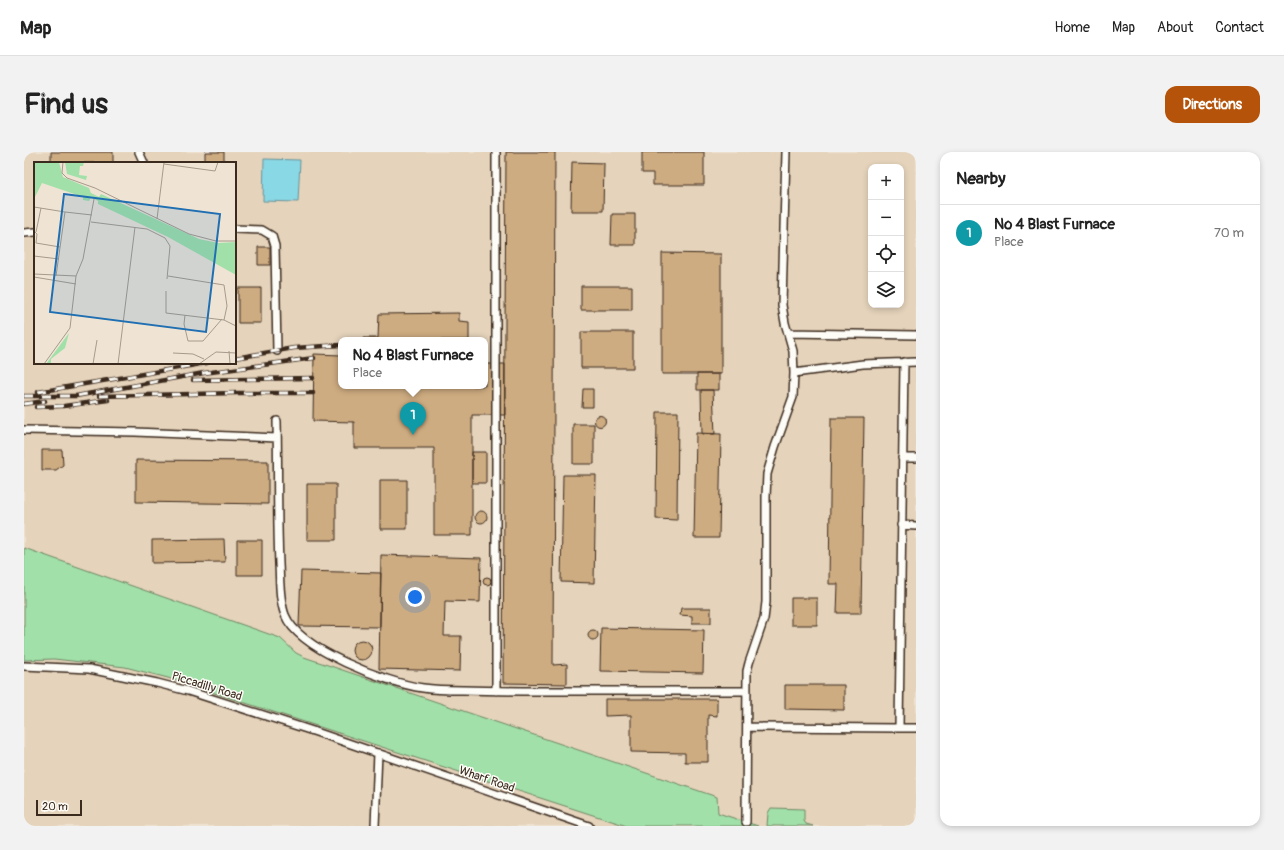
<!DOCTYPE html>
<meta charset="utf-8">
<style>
:root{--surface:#fff;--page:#f2f2f2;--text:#222;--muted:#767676;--line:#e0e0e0;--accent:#b45309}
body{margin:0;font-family:Pangolin,sans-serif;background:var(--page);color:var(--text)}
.controls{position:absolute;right:12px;top:12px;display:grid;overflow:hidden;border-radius:8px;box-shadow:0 2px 6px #0003}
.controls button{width:36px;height:36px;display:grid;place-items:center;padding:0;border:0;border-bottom:1px solid var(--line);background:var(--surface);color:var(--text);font:20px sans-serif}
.scale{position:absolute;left:12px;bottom:10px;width:46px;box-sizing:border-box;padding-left:4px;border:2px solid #3b2a1e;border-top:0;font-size:11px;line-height:14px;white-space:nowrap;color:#3b2a1e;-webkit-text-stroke:3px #fdfcf7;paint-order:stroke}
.you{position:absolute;left:391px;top:445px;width:14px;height:14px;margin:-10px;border:3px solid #fff;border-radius:50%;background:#1a73e8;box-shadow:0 0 0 6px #1a73e833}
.badge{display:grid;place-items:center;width:26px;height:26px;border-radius:50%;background:var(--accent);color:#fff;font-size:13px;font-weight:700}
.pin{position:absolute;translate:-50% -33px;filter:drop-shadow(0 1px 2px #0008)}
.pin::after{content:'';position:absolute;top:21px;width:14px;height:12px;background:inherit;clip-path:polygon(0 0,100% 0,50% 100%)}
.popup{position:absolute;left:314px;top:185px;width:150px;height:52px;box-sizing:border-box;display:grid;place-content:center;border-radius:8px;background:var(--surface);filter:drop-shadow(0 1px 3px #0005);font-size:13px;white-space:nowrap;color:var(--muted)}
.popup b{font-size:15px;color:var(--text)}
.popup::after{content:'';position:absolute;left:50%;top:100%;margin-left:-8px;border:8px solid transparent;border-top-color:var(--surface)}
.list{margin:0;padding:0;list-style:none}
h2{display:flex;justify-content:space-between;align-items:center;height:52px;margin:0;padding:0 16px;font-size:17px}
h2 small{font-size:13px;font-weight:400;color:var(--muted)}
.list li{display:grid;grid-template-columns:26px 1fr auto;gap:12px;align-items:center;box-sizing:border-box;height:56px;padding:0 16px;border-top:1px solid var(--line)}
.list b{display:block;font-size:15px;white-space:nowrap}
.list p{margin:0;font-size:13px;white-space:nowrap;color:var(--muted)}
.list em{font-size:13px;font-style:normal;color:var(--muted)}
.icon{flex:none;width:22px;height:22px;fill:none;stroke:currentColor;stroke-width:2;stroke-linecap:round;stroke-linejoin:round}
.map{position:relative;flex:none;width:892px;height:674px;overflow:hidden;border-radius:12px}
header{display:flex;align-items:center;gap:24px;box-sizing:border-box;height:56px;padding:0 20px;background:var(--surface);border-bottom:1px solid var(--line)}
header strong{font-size:19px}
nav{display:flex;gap:22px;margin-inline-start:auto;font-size:14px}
.intro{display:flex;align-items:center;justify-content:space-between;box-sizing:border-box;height:96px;padding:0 24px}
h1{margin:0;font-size:28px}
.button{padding:10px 18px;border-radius:12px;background:var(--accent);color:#fff;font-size:14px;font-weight:700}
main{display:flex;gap:24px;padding:0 24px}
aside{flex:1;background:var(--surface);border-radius:12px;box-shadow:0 2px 6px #0003}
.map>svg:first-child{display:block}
.built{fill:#e5d3bb;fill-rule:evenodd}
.green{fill:#a1e1a9;stroke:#6e8664}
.water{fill:#89d8e6;stroke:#6a9296}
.building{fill:#ceac81;stroke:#3b2a1e}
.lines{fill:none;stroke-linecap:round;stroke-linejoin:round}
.lane-casing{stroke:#3b2a1e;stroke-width:10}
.lane{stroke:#fdfcf7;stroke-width:7}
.rail-casing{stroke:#3b2a1e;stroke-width:4.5}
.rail{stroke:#fdfcf7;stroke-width:3;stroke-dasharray:9;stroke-linecap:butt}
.labels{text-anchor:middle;stroke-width:3;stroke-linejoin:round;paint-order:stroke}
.street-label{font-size:12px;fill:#3b2a1e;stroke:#fdfcf7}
.inset-road{fill:none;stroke:#a79a8b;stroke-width:1}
.view{fill:#1f6fb2;fill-opacity:0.15;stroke:#1f6fb2;stroke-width:2}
.inset-edge{fill:none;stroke:#3b2a1e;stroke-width:2}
</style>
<header>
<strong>Map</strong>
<nav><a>Home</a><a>Map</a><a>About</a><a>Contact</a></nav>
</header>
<div class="intro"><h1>Find us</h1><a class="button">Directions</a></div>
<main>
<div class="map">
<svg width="892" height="674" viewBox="0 0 892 674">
<rect width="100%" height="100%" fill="#efe4d4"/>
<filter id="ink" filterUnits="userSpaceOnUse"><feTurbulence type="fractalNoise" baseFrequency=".025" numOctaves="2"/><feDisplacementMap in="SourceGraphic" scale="8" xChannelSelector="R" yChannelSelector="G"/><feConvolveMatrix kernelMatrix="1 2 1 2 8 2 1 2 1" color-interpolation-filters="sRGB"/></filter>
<g filter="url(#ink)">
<!-- built -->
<path class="built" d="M0,0H892V674H0ZM11,11H211V211H11ZM847,15H877V153H847ZM317,188H461V234H317Z"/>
<!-- green -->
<path class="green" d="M0,396L256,486L272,501L280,505L693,645L694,661L734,674H603L144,526L101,515L30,507L0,508Z
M747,656L780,657V669L782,672L789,674H743L744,661Z"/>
<!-- water -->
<path class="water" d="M240,7L276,8L274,50L239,49Z"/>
<!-- building -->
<path class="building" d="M27,0H89V11H27Z
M181,0H200V11H181Z
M482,0H531L529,513L543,512V532L479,531Z
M618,0H680V33H629V21H618Z
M548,10L580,11L579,59H547Z
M588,62H611V93H587Z
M234,95H246V113H234Z
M638,101L697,102V222H638Z
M557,134H608V158H557Z
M214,136H237V171H214Z
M435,161V169L445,170V188H339V186H354L355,162Z
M557,180H609V216H557Z
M290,202L317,203V234H461V212H481V263H448V383H410V296H330V270L289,269Z
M673,222H695V238H673Z
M559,237H569V255H558Z
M677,238H689L691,282H678Z
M633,260H654L653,368L632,367Z
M570.5 269a5.5 5.5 0 1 1 11 0a5.5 5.5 0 1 1-11 0Z
M807,266H840L837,461H813L814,432H805Z
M549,272H570V312H549Z
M672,281L697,282L695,386H670Z
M18,298H38L39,313L32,318H18Z
M448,300H462V331H448Z
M112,308L244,309V352L112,350Z
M539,323H572L570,431L537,430Z
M356,328H383V377H356Z
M283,332H312V388H283Z
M451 365a6 6 0 1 1 12 0a6 6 0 1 1-12 0Z
M200,387L201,410L128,411V388Z
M213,388H238V423H213Z
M357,403L457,406L456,450L421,449L420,484H437L436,519L355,517Z
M277,419L357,421L356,475L275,474Z
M459 429a4 4 0 1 1 8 0a4 4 0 1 1-8 0Z
M767,446H793V473H767Z
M657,456H687V471H668V464L656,463Z
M577,476L680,478L679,521L576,519Z
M564 483a5 5 0 1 1 10 0a5 5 0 1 1-10 0Z
M328 498a10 10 0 1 1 20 0a10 10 0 1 1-20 0Z
M761,533H820V558L761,557Z
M581,547H693V564L684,563V610H661V601L607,600V563L581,564Z"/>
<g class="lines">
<!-- lane casing -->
<g class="lane-casing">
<path id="lane" d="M115,0L120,11
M472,0V539
M211,77L238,78L248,84L251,94L253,199
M0,81L11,80
M764,181L892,183
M880,210L875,576H892
M770,221L839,212L892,210
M253,269C254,317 253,364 255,412C256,429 255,447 261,463C275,498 363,531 399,536C412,538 426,538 439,538C467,539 494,539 521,539C588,539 655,539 723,539
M0,278L111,280L253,286
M878,306H892
M877,373L892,374
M0,514L65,517L133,531L164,539L292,580L565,674
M723,575L875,576
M722,670L723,519L725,511L740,467L742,450V345L743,322L751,295L769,245L770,221L769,199L761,171L758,153L762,0
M351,674L354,601"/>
</g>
<!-- lane -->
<use href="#lane" class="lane"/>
<!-- rail casing -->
<g class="rail-casing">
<path id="rail" d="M211,206L270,196L317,193
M169,228L289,226
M14,240L183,211
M0,244H52L180,221L290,206
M75,244L214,241H289
M0,252L21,249
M12,255L40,254L84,248"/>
</g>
<!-- rail -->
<use href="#rail" class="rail"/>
</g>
</g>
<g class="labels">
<!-- street labels -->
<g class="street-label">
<text transform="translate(183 534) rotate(17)" y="4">Piccadilly Road</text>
<text transform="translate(463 627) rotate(19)" y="4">Wharf Road</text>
</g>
</g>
<!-- overview -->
<g transform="translate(10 10)">
<rect width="202" height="202" fill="#efe4d4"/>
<path d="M0,0H25L29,15L55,26L57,31L65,35L67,32L165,77L184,81L202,80V113L134,75L64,42V39L57,35L55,39L49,38V35L8,21L0,37ZM31,0H50L49,4H46L45,13L53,14L52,18L33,12ZM35,171L31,186L17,197V202H12Z" fill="#a1e1a9"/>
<path class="inset-road" d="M29,0L28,11L33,16L61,26L155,72L182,79H202M130,2L181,9L184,0M0,45L31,50L22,114M31,50L58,53M123,57L130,0M57,60L113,67L131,76L136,84L133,117M0,69L3,72L2,81L26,85M2,70L7,46M0,94L25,97M0,112L42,114M134,114L190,123L193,144L190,158M0,115L42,122M132,129V151L190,158L202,164M151,153L150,162L154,179H169L188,157M195,189L196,202M139,191L159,192L170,197M10,202L36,166L42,114L49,97L60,37M59,202L63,178M84,202L101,65M165,202L182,190L202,191"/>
<path class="view" d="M30,32L186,52L172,170L16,150Z"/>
<rect width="202" height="202" class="inset-edge"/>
</g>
</svg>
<div class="controls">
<button>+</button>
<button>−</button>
<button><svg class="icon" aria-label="locate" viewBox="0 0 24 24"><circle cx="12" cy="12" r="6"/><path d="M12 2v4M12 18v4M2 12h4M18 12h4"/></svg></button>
<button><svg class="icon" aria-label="layers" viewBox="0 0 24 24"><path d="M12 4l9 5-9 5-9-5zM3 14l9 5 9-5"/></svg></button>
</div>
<div class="scale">20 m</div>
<div class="you"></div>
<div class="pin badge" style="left:389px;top:283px;background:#0f9aa8">1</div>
<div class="popup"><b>Nº 4 Blast Furnace</b>Place</div>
</div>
<aside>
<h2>Nearby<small></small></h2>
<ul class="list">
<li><span class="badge" style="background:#0f9aa8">1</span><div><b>Nº 4 Blast Furnace</b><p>Place</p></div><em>70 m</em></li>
</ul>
</aside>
</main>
